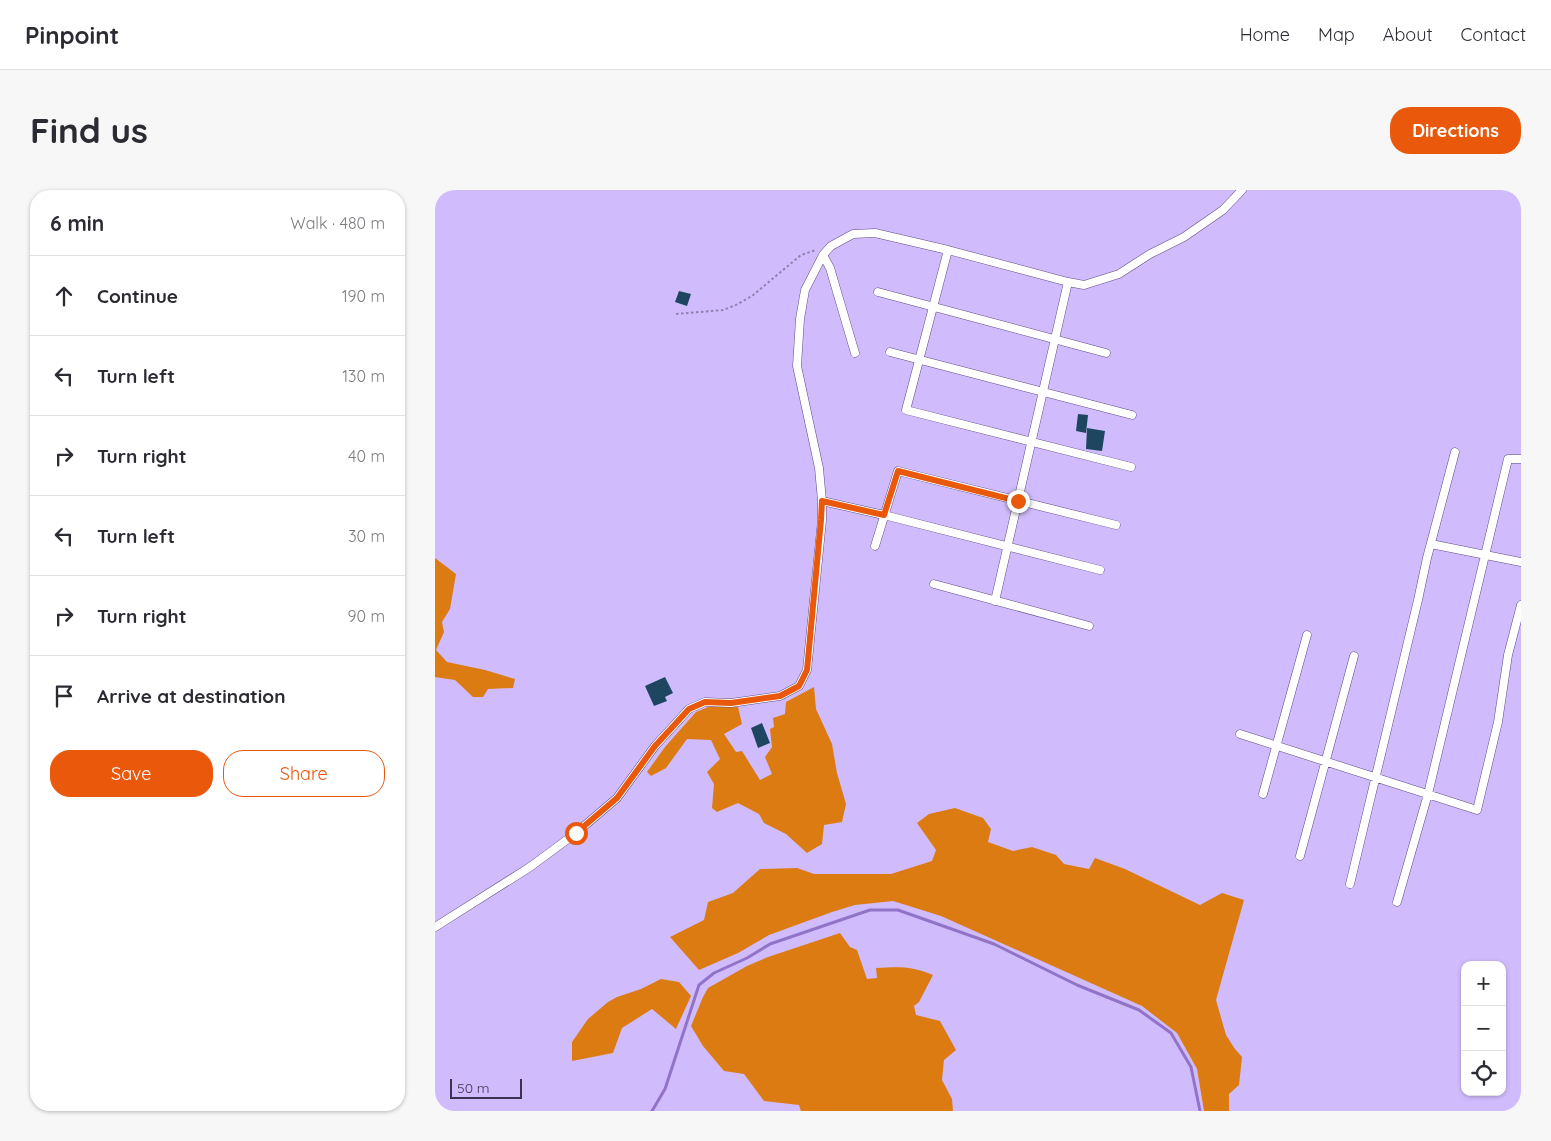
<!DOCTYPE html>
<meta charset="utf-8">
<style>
:root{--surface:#fff;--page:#f7f7f7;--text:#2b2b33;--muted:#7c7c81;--line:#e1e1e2;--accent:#ea580c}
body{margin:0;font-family:Quicksand,sans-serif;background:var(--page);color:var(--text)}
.controls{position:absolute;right:15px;bottom:15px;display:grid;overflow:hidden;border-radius:10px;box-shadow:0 1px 4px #0004}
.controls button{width:45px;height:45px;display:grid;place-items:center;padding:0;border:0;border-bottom:1px solid var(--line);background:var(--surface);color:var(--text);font:25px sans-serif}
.scale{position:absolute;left:15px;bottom:12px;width:72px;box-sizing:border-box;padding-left:5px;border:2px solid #3c334d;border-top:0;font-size:14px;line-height:18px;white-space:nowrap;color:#3c334d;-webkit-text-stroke:4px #d0bcfc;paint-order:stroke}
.stop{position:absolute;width:15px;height:15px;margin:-11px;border:4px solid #ea580c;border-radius:50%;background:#fff}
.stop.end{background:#ea580c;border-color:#fff;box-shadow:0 1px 5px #0008}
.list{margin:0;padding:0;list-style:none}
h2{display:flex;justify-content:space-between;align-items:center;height:65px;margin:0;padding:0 20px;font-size:21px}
h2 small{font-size:16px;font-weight:400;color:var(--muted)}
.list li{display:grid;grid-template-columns:32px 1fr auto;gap:15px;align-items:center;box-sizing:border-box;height:80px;padding:0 20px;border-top:1px solid var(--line)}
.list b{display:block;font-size:19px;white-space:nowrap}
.list em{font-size:16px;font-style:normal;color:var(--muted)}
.actions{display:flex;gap:10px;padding:15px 20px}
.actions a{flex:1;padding:11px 0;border:1px solid var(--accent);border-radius:20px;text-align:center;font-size:18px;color:var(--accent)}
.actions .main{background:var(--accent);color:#fff}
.icon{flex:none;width:28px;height:28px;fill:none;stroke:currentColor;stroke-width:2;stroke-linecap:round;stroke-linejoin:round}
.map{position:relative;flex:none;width:1086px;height:921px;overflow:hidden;border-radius:20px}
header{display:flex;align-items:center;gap:30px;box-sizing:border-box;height:70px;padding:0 25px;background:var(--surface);border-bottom:1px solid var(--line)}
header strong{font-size:24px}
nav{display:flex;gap:28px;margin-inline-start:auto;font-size:18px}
.intro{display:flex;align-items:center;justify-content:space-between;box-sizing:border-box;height:120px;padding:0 30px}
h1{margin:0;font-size:35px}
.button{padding:12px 22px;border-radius:20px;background:var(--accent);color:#fff;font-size:18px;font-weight:700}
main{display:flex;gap:30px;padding:0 30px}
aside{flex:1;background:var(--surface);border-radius:20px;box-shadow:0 1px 4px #0004}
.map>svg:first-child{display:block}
.forest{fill:#dc7b12}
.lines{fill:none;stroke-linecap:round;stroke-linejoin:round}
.stream{stroke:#9173c8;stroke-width:3}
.building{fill:#1e4660}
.minor-casing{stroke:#5f4c84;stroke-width:9}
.path{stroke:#8f80af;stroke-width:2;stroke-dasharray:2.5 2.5;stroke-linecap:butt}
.minor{stroke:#fff;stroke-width:8}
.route{stroke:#ea580c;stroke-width:6}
</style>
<header>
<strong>Pinpoint</strong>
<nav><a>Home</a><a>Map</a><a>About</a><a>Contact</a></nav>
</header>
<div class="intro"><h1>Find us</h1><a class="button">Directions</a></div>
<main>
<aside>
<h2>6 min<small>Walk · 480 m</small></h2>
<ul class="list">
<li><svg class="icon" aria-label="ahead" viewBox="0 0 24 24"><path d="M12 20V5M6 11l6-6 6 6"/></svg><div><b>Continue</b></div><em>190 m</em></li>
<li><svg class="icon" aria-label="left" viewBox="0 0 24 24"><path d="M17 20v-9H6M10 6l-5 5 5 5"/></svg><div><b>Turn left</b></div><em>130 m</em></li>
<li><svg class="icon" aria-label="right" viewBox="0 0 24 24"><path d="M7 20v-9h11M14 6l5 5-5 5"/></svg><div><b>Turn right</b></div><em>40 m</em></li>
<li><svg class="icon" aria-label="left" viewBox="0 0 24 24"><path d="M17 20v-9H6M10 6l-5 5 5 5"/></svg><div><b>Turn left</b></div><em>30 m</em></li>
<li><svg class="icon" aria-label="right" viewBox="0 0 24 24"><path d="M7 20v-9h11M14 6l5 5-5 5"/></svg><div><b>Turn right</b></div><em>90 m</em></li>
<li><svg class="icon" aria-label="arrive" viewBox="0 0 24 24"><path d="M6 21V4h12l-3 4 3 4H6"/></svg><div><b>Arrive at destination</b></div></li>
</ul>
<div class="actions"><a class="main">Save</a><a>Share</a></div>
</aside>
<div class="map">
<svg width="1086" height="921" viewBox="0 0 1086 921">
<rect width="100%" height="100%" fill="#d0bcfc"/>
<!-- forest -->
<path class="forest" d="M0,368L21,384L15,419L7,432L9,442L1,460L12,472L50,480L80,489L78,498L53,499L48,507H38L20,490L0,487Z
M379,497L381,519L397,554L402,583L411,614L407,632L389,635L387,654L372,663L351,644L329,633L324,624L303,613L282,622L277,618L279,594L272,582L285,569L276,550L252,549L231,578L216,586L212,582L230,557L261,522L278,515L303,517L307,534L289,544L301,562L307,561L325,590L337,584L330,567L337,557L335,539L339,537L338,528L350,524L351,512Z
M520,618L548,628L556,639L553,652L578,661L597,657L621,665L629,674L654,679L660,668L690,679L765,715L787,703L809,710L781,810L791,845L800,859L807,867L804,895L794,904V921H769L762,879L742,843L707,816L506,726L458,711L420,715L397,722L334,745L303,763L264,780L235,747L269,730L273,712L298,703L325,679L362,678L379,684H456L497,671L501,660L482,633L494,624Z
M405,743L415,757L422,760L432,789L442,788L441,778C466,777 475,776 498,785L484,812L479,816L481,825L505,831L521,860L509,870L507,890L517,909L518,921H366L364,915L329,911L309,884L289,881L268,856L256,836L268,807L273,798L312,776L333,767Z
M226,789L244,792L256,806L241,839L217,819L187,838L178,863L137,871V852L153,829L173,812L182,807L206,799Z"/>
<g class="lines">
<!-- stream -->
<path class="stream" d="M217,921L230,899L264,795L279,783L312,768L335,754L435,720H463L559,754L642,795L704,820L736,843L756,877L765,921"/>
</g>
<!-- building -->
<path class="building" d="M244,101L256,104L252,116L240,112Z
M643,224L653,225L651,243L641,241Z
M652,238L670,241L667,261L651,259Z
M230,487L238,503L230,507L232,511L219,516L210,496Z
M327,533L335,553L323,558L316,538Z"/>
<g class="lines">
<!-- minor casing -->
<g class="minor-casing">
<path id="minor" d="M513,60L471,220L696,277
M388,65L395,78L420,163
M443,102L671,163
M455,162L697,225
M387,311L449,325L665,380
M996,354L1086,372
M440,356L463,281L681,335
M499,394L654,436
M560,411L633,92
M805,544L1042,620L1063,532L1073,465L1086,415
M828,604L872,445
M865,666L919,466
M915,694L983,410L992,368L1020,262
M962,712L993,604L1073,269H1086
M0,737L95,677L141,643L182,608L220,556L254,519L270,512L296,513L345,506L364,496L372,480L387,330V311L384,278L362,176L365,129L370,100L388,65L396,56L418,44L440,43L513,60L633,92L649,95L684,84L715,64L749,47L788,20L807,0"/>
</g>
<!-- path -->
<path class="path" d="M241,124L288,120L301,115L317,106L366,65L381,60"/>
<!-- minor -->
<use href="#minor" class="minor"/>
</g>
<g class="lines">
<!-- route -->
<path class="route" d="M141,643L182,608L220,556L254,519L270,512L296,513L345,506L364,496L372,480L386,330L387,311L449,325L463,281L583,311"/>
</g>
</svg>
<div class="controls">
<button>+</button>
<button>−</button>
<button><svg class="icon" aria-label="locate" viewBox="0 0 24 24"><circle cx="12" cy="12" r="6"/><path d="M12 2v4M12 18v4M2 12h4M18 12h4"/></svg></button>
</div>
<div class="scale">50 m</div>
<div class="stop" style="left:141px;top:643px"></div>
<div class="stop end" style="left:583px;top:311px"></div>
</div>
</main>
